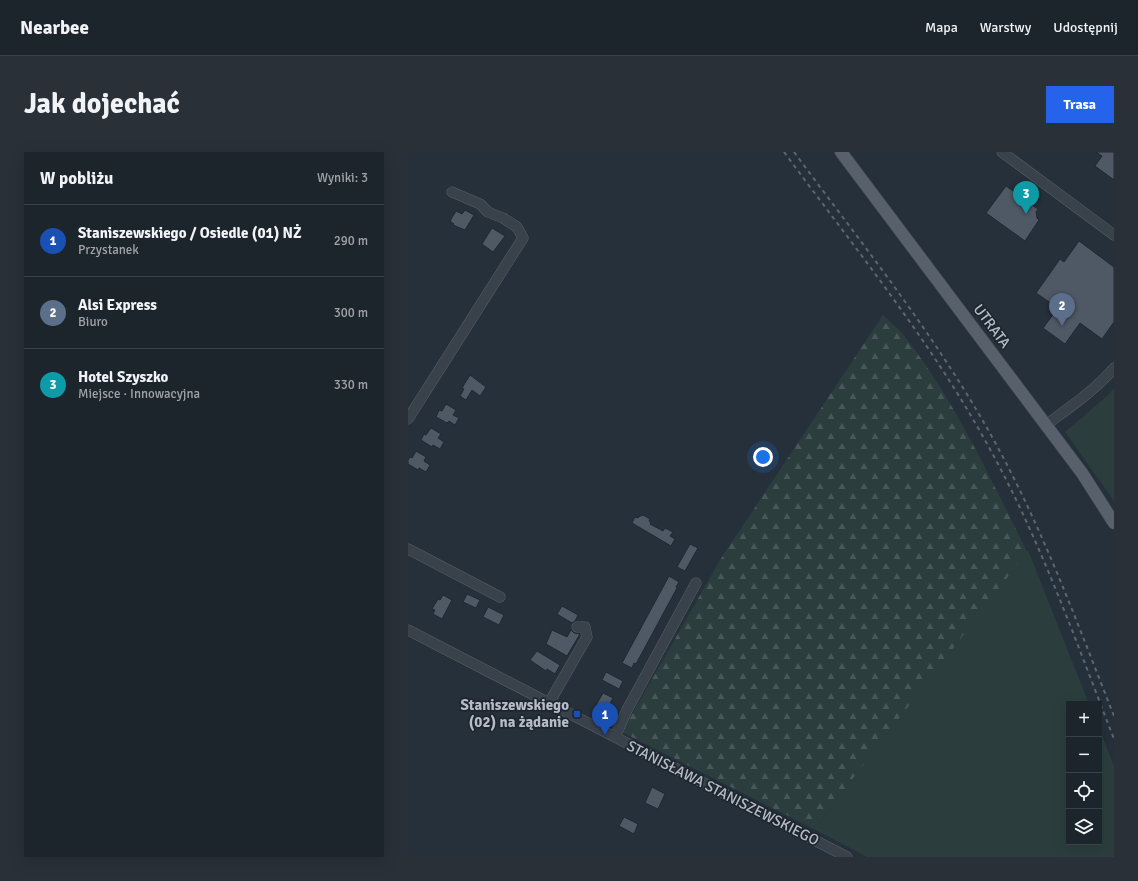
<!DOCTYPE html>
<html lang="pl">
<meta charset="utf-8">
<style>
:root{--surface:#1c242c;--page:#293038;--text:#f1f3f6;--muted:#a0a4a9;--line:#3a4148;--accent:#2563eb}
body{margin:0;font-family:Signika,sans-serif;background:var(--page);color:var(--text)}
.controls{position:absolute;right:12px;bottom:12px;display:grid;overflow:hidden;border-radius:0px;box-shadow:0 4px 16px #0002}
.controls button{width:36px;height:36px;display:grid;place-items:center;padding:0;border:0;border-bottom:1px solid var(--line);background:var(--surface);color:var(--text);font:20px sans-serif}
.you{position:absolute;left:355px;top:305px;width:14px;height:14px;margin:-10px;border:3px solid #fff;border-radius:50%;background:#1a73e8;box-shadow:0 0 0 6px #1a73e833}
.badge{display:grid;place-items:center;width:26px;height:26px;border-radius:50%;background:var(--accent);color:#fff;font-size:13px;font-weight:700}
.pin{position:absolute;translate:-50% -33px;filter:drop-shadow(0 1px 2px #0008)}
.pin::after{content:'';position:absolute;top:21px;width:14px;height:12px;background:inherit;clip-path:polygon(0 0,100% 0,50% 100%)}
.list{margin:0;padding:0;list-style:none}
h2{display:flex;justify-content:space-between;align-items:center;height:52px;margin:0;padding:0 16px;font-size:17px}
h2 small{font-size:13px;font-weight:400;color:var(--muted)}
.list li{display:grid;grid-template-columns:26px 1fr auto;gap:12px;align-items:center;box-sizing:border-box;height:72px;padding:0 16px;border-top:1px solid var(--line)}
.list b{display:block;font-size:15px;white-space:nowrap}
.list p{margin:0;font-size:13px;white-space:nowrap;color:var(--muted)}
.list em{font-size:13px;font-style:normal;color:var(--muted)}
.icon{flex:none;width:22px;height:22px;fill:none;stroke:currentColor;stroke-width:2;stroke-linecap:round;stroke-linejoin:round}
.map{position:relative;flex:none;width:706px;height:705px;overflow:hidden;border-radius:0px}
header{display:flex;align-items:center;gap:24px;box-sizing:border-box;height:56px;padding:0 20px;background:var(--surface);border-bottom:1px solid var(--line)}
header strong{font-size:19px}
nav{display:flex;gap:22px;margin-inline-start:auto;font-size:14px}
.intro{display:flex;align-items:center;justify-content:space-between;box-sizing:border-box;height:96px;padding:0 24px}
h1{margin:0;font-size:28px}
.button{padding:10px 18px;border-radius:0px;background:var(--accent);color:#fff;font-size:14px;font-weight:700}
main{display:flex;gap:24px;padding:0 24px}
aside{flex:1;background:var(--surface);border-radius:0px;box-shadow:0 4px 16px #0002}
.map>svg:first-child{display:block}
.grass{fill:#2b3e3d}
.forest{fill:url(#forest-firs)}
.building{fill:#4f5965;stroke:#202832}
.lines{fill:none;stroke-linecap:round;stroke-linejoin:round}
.minor-casing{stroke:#575f69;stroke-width:11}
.major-casing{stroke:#454d57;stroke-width:13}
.minor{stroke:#39414b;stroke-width:10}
.major{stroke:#58606b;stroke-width:12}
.rail{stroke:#5c6671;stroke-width:2;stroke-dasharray:4 4;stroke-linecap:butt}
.transit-dot{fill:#1a4fb4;stroke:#1e2630;stroke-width:1.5}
.labels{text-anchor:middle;stroke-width:3.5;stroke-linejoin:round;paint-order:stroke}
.street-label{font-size:15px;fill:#b5bcc6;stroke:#1e2630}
.poi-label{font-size:15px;font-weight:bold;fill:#b5bcc6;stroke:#1e2630;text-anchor:end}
</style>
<header>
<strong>Nearbee</strong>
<nav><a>Mapa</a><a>Warstwy</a><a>Udostępnij</a></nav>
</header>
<div class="intro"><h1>Jak dojechać</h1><a class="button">Trasa</a></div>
<main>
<aside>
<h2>W pobliżu<small>Wyniki: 3</small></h2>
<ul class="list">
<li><span class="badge" style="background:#1a4fb4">1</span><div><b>Staniszewskiego / Osiedle (01) NŻ</b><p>Przystanek</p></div><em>290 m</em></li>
<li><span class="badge" style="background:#5c6f8a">2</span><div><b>Alsi Express</b><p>Biuro</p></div><em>300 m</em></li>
<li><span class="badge" style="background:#0f9aa8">3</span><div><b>Hotel Szyszko</b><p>Miejsce · Innowacyjna</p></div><em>330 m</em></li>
</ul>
</aside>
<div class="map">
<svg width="706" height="705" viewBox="0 0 706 705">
<defs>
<pattern id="forest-firs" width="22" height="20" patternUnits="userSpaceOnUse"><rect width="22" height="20" fill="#2b3e3d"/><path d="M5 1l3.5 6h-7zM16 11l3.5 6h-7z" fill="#485858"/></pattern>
</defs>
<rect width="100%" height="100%" fill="#26303a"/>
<!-- grass -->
<path class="grass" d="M706,236V349L657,280L700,243Z
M620,398L681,552H661V690H691V576L706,614V705H459L406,677Z"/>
<!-- forest -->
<path class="forest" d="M475,163C482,170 491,177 497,185C547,249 583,327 619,400L406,677L214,580L312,408Z"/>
<!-- building -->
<path class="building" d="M688,0H706V28L687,14L694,4Z
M598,34L630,57L628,60L629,66L631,68L617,89L578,61Z
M57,58L66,63L57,78L45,73L46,72L42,69L48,59L54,62Z
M84,76L97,84L85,100L74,92Z
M671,89L706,115V170L694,187L672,171L657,192L635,176L650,156L628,141L652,107L656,110Z
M62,223L78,235L72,244L64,238L58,248L52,244L56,237L54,236Z
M38,252L48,258L45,263L51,266L47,273L41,269L39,271L28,265L31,258L34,259Z
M23,276L33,282L30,286L36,290L32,297L25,293L24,295L13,288L16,282L18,283Z
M8,299L18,305L16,309L22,313L18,320L11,316L10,318L0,312V308L2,305L4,306Z
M235,363L242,367L241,369L243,370L242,372L255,379L257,376L265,380L262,384L267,387L263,394L224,371L227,365L230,366L232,364H233Z
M282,392L290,396L277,419L269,415Z
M261,424L271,430L268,435L269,436L228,512L226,511L224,516L214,511Z
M59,442L72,448L68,456L55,450Z
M35,443L44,448L34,467L25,462L27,458L24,457L30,447L32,448Z
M154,454L170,463L167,469L164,471L149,462Z
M80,455L96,463L91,473L75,465Z
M144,478L159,485L163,478L166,481L172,482L159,504L138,492Z
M129,499L152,513L147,522L139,517L138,519L122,508Z
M198,520L215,529L211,537L194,528Z
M195,541L205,546L198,558L188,553Z
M244,635L257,642L250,657L237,651Z
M216,665L230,672L226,682L211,674Z"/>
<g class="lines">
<!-- minor casing -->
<g class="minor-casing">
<path id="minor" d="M594,0L706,83
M0,267L115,86L109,75L95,66L80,60L72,52L44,40
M638,273C662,255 687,238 706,216
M0,397L92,445
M0,478L439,705
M141,551L179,485L177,475H169
M207,585L219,558L288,431"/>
</g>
<!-- major casing -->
<g class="major-casing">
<path id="major" d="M433,0L674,321L706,371"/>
</g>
<!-- minor -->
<use href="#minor" class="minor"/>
<!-- major -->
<use href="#major" class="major"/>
<!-- rail -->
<path class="rail" d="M376,0C446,95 521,187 578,290C631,384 667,487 706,587
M386,0C457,96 532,189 589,294C636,380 670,473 706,564"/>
</g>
<!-- markers -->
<rect class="transit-dot" x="165" y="558" width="8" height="8" rx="2"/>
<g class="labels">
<!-- street labels -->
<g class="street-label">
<text transform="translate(584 174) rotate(53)" y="5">UTRATA</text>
<text transform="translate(315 641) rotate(27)" y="5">STANISŁAWA STANISZEWSKIEGO</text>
</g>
<!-- poi labels -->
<g class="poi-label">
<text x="161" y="558">Staniszewskiego<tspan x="161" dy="17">(02) na żądanie</tspan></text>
</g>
</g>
</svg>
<div class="controls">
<button>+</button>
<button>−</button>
<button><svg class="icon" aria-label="locate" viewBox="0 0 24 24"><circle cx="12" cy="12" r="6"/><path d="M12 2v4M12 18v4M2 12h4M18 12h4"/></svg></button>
<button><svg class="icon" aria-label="layers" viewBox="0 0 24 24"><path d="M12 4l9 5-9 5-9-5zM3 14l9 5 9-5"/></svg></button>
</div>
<div class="you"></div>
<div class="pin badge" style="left:197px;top:583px;background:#1a4fb4">1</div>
<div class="pin badge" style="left:654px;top:174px;background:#5c6f8a">2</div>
<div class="pin badge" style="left:618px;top:62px;background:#0f9aa8">3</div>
</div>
</main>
